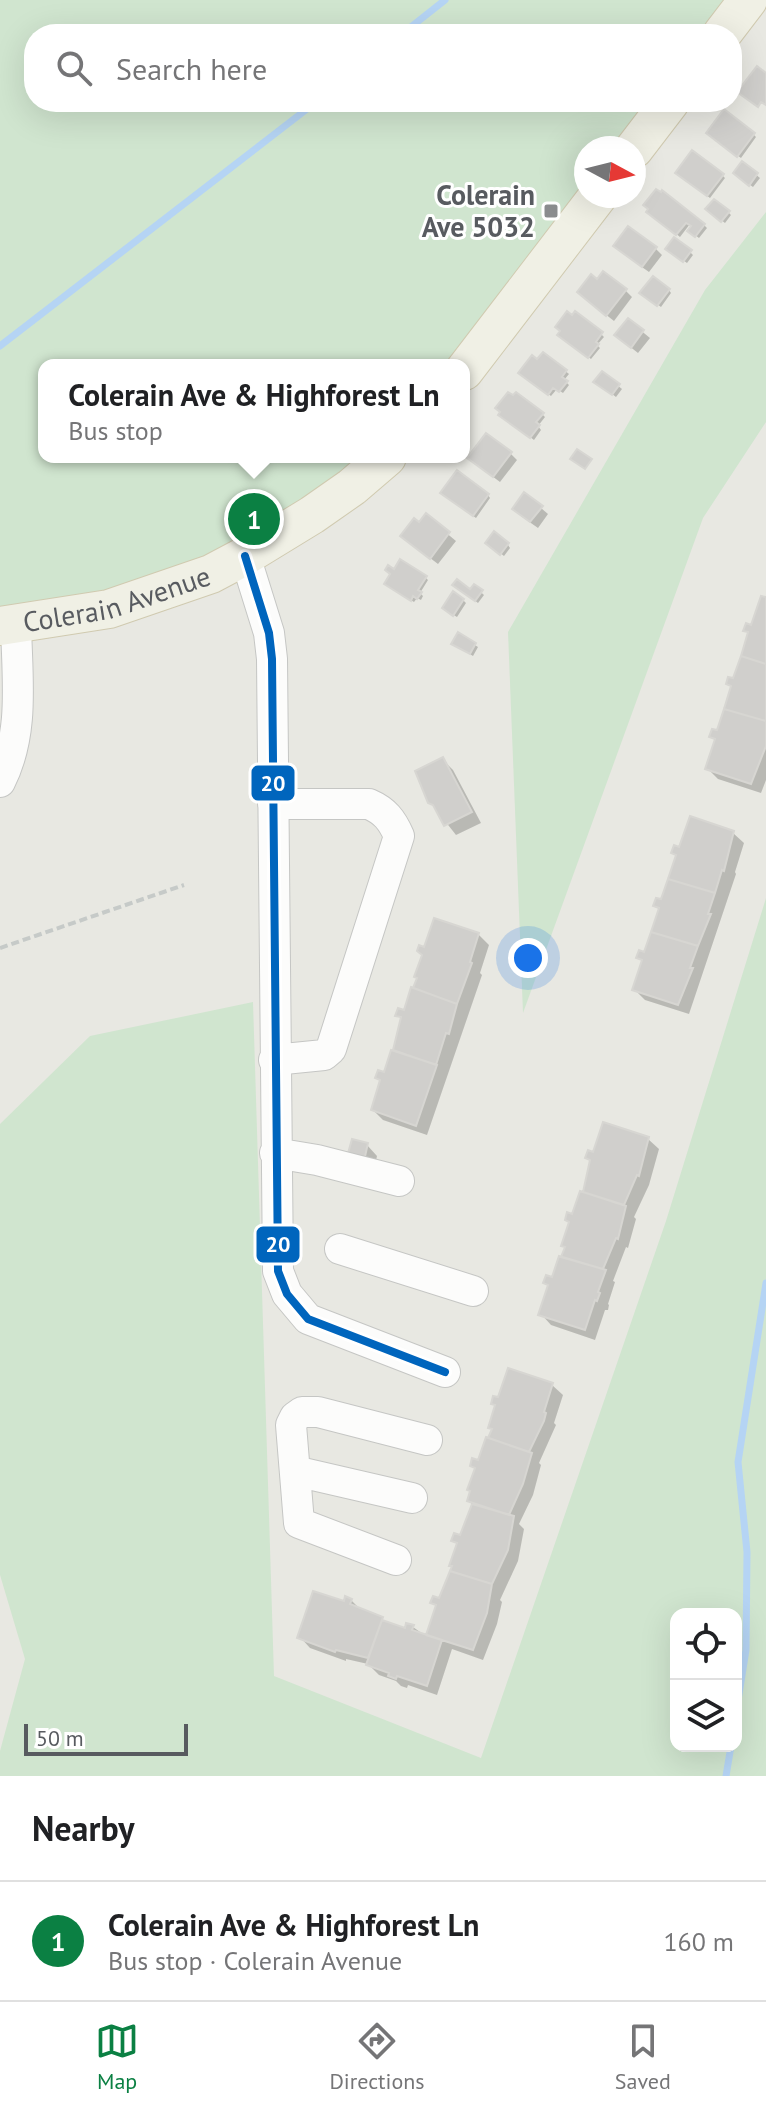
<!DOCTYPE html>
<meta charset="utf-8">
<style>
:root{--surface:#fff;--page:#f6f6f6;--text:#202124;--muted:#757577;--line:#e0e0e0;--accent:#0b8043}
body{margin:0;font-family:"PT Sans",sans-serif;background:var(--page);color:var(--text)}
.controls{position:absolute;right:24px;bottom:24px;display:grid;overflow:hidden;border-radius:16px;box-shadow:0 8px 32px #0002}
.controls button{width:72px;height:72px;display:grid;place-items:center;padding:0;border:0;border-bottom:2px solid var(--line);background:var(--surface);color:var(--text);font:40px sans-serif}
.compass{position:absolute;left:574px;top:136px;width:72px;height:72px;border-radius:50%;background:var(--surface);box-shadow:0 8px 32px #0002;rotate:97deg}
.scale{position:absolute;left:24px;bottom:20px;width:164px;box-sizing:border-box;padding-left:8px;border:4px solid #585b60;border-top:0;font-size:22px;line-height:28px;white-space:nowrap;color:#585b60;-webkit-text-stroke:6px #fff;paint-order:stroke}
.you{position:absolute;left:528px;top:958px;width:28px;height:28px;margin:-20px;border:6px solid #fff;border-radius:50%;background:#1a73e8;box-shadow:0 0 0 12px #1a73e833}
.badge{display:grid;place-items:center;width:52px;height:52px;border-radius:50%;background:var(--accent);color:#fff;font-size:26px;font-weight:700}
.pin{position:absolute;translate:-50% -50%;border:4px solid #fff;box-shadow:0 2px 8px #0006}
.popup{position:absolute;left:38px;top:359px;width:432px;height:104px;box-sizing:border-box;display:grid;place-content:center;border-radius:16px;background:var(--surface);filter:drop-shadow(0 2px 6px #0005);font-size:26px;white-space:nowrap;color:var(--muted)}
.popup b{font-size:30px;color:var(--text)}
.popup::after{content:'';position:absolute;left:50%;top:100%;margin-left:-16px;border:16px solid transparent;border-top-color:var(--surface)}
.list{margin:0;padding:0;list-style:none}
h2{display:flex;justify-content:space-between;align-items:center;height:104px;margin:0;padding:0 32px;font-size:34px}
h2 small{font-size:26px;font-weight:400;color:var(--muted)}
.list li{display:grid;grid-template-columns:52px 1fr auto;gap:24px;align-items:center;box-sizing:border-box;height:120px;padding:0 32px;border-top:2px solid var(--line)}
.list b{display:block;font-size:30px;white-space:nowrap}
.list p{margin:0;font-size:26px;white-space:nowrap;color:var(--muted)}
.list em{font-size:26px;font-style:normal;color:var(--muted)}
.icon{flex:none;width:44px;height:44px;fill:none;stroke:currentColor;stroke-width:2;stroke-linecap:round;stroke-linejoin:round}
.map{position:relative;flex:none;width:766px;height:1776px;overflow:hidden}
.search{position:absolute;background:var(--surface);box-shadow:0 8px 32px #0002;left:24px;right:24px;top:24px;height:88px;display:flex;align-items:center;gap:20px;box-sizing:border-box;padding:0 28px;border-radius:32px;color:var(--muted);font-size:30px}
.sheet{height:224px;background:var(--surface)}
nav{display:flex;justify-content:space-around;align-items:center;box-sizing:border-box;height:112px;border-top:2px solid var(--line);background:var(--surface);font-size:22px;color:var(--muted)}
nav a{display:grid;justify-items:center;gap:4px}
nav .on{color:var(--accent)}
.map>svg:first-child{display:block}
.green{fill:#d0e5cf;fill-rule:evenodd}
.shadow{fill:#0003}
.lines{fill:none;stroke-linecap:round;stroke-linejoin:round}
.stream{stroke:#b5d4f4;stroke-width:7}
.building{fill:#d0cfcc;stroke:#d7d6d2;stroke-width:2}
.minor-casing{stroke:#c5c6c4;stroke-width:32}
.major-casing{stroke:#d0cab0;stroke-width:40}
.path{stroke:#c6cac8;stroke-width:4;stroke-dasharray:8 4;stroke-linecap:butt}
.minor{stroke:#fcfcfb;stroke-width:30}
.major{stroke:#f0f0e5;stroke-width:38}
.bus-1-casing{stroke:#fff;stroke-width:14}
.bus-1{stroke:#0065bd;stroke-width:8}
.poi-dot{fill:#8a8c8e;stroke:#fff;stroke-width:3}
.labels{text-anchor:middle;stroke-width:6;stroke-linejoin:round;paint-order:stroke}
.poi-label{font-size:28px;font-weight:bold;fill:#585b60;stroke:#fff;text-anchor:end}
.street-label{font-size:28px;fill:#585b60;stroke:#fff}
.line-badge{stroke:#fff;stroke-width:3}
.badge-label{font-size:22px;text-anchor:middle;font-weight:bold;fill:#fff}
</style>
<div class="map">
<svg width="766" height="1776" viewBox="0 0 766 1776">
<rect width="100%" height="100%" fill="#e8e8e2"/>
<!-- green -->
<path class="green" d="M0,0H748L722,34H34V102H670L634,148H586V196L464,365H44V457H387L245,556L0,626Z
M766,212V422L703,518L523,1013L508,632L705,290Z
M766,898V1776H0V1751L25,1659L0,1575V1124L90,1036L253,1002L274,1676L481,1758L666,1221ZM676,1614H736V1746H676Z"/>
<!-- shadow -->
<path class="shadow" d="M754,135L756,137L741,158L711,136Z
M742,163L760,178L753,187L738,176Z
M722,175L725,178L710,198L681,176Z
M711,212H728L731,215L725,223Z
M652,214L704,225L707,228L699,238L690,231L693,227L690,224L680,237Z
M656,249L662,255L649,272L622,253Z
M670,251L690,252L693,255L687,263Z
M597,282L625,290L632,297L614,321L586,299Z
M669,290L671,293L661,307L645,295Z
M628,320L650,338L638,353L624,342Z
M563,331L601,334L604,337L597,345L600,348L591,359L562,337Z
M544,354L569,374L564,380L569,385L563,393L557,389L551,396L524,376Z
M602,373L622,389L616,397L599,384Z
M502,412L542,414L545,417L538,426L541,430L534,440L504,417Z
M510,453L517,460L500,482L476,464Z
M488,495L490,498L476,518L446,496Z
M541,508L548,514L538,528L521,516Z
M426,516L456,541L438,564L409,542Z
M490,545H508L510,548L504,556Z
M393,574L425,577L428,580L420,593L423,596L421,600L417,598L414,602L389,587Z
M458,587L471,592L475,587L484,595L478,603Z
M766,599V780L761,793L718,779L707,768L716,741L711,737L718,733L733,688L728,683L735,681L750,635L745,630L753,628Z
M463,600L466,603L457,617L447,611Z
M459,635L478,647L473,656L457,646Z
M442,759L453,770L481,823L456,835L430,802Z
M733,833L744,843L735,872L736,874L689,1014L645,1000L634,989L643,962L638,957L645,955L660,910L655,906L663,902L677,857L673,853Z
M478,934L489,945L480,973L482,975L427,1135L383,1120L373,1110L382,1082L377,1078L385,1075L397,1042L395,1040L402,1020L398,1015L405,1013L415,991L425,949Z
M648,1139L659,1149L649,1185L634,1217L636,1219L628,1248L626,1247L613,1281L615,1282L608,1304L609,1305L608,1310H605L595,1340L551,1325L541,1314L562,1259L571,1224L567,1220L574,1217L584,1194L592,1162L588,1158Z
M367,1145L377,1156L374,1170L360,1167Z
M552,1385L563,1395L554,1423L556,1425L539,1463L541,1465L533,1495L519,1524L524,1529L518,1561L500,1600L502,1602L497,1624L483,1660L452,1649L437,1695L408,1685L407,1688L401,1686L396,1681L379,1675L368,1664L346,1659V1661L310,1648L300,1637L351,1600L360,1609L387,1624L406,1630L413,1627L427,1637L437,1607L433,1603L440,1600L454,1567L458,1545L453,1540L461,1537L474,1506L469,1501L476,1470L472,1466L479,1463L493,1430L497,1407L493,1403Z"/>
<g class="lines">
<!-- stream -->
<path class="stream" d="M402,34L445,0
M0,346L316,102
M736,1713L746,1650L747,1552L738,1462L766,1283
M726,1776L731,1746"/>
</g>
<!-- building -->
<path class="building" d="M757,66L766,73V105L761,102L758,107L737,92Z
M724,109L755,133L737,157L706,133Z
M692,150L724,174L707,196L675,173Z
M742,161L758,173L749,186L733,173Z
M656,189L661,192L662,190L705,224L695,237L687,231L691,226L686,223L676,235L646,212L648,209L643,205Z
M714,199L730,211L721,222L705,209Z
M628,226L657,247L642,267L613,246Z
M674,237L692,250L683,262L665,249Z
M603,271L627,289L606,316L577,292L591,274L597,279Z
M653,276L670,289L657,306L639,293Z
M567,311L572,315L575,311L603,332L596,342L599,344L588,358L557,335L560,331L555,327Z
M628,318L644,330L631,348L614,335Z
M543,352L567,370L562,377L568,381L559,392L553,388L548,395L518,373L532,355L537,359Z
M602,371L620,384L612,395L593,382Z
M508,392L513,395L516,392L544,413L536,422L540,425L530,438L498,415L500,412L495,408Z
M486,433L512,452L493,477L467,458Z
M577,449L592,459L585,469L570,459Z
M457,470L489,494L473,516L440,493Z
M524,492L543,506L530,522L512,509Z
M426,513L450,532L430,559L400,536L414,518L419,522Z
M494,531L509,543L500,555L485,543Z
M400,559L427,576L418,590L422,592L417,599L413,596L411,601L384,584L390,574L385,570L388,565L394,569Z
M457,579L470,589L474,584L483,590L475,601L452,585Z
M453,591L464,599L453,616L442,608Z
M761,596L766,597V664L741,656L748,632L743,631L746,623L751,625Z
M458,632L476,643L470,654L451,644Z
M741,656L766,664V721L724,709L731,686L726,684L728,677L733,678Z
M724,709L766,721V746L751,784L705,769L715,739L709,737L712,729L717,730Z
M443,757L472,812L444,826L433,805L428,803L415,771Z
M690,816L734,831L724,871L722,870L715,893L668,879L676,855L671,853L674,845L679,847Z
M668,879L715,893L708,914H711L698,946L651,932L659,908L653,906L656,898L661,899Z
M434,918L479,933L470,962L472,963L457,1004L413,988L417,978L414,977L422,955L417,951L419,945L424,947Z
M651,932L698,946L690,968H693L678,1005L632,990L642,960L636,958L639,950L644,952Z
M411,987L457,1004L449,1034L446,1033L436,1065L393,1050L401,1017L395,1016L398,1008L404,1010Z
M391,1050L437,1065L416,1126L371,1110L380,1080L375,1078L378,1070L384,1072Z
M603,1122L649,1137L639,1176L637,1175L624,1205L583,1192L590,1160L585,1158L588,1150L593,1152Z
M352,1139L368,1143L364,1161L347,1157Z
M580,1191L626,1206L618,1239L616,1238L603,1269L561,1257L565,1247L561,1246L569,1222L565,1220L567,1212L572,1214Z
M559,1256L606,1270L598,1292L600,1293L597,1301L595,1300L585,1330L538,1315L548,1285L543,1283L546,1275L552,1277Z
M508,1368L553,1383L544,1412L546,1413L544,1421L529,1452L488,1438L492,1429L488,1428L495,1405L491,1404L493,1396L498,1397Z
M486,1437L532,1453L523,1484L509,1515L467,1501L470,1491L467,1490L475,1468L470,1466L472,1458L478,1460Z
M472,1504L514,1516L508,1550L492,1584L450,1571L452,1566H449L457,1543L451,1541L454,1533L460,1535Z
M450,1571L492,1584L487,1613L473,1650L426,1635L436,1605L430,1603L433,1596L439,1598Z
M313,1591L344,1601L345,1596L352,1599L350,1604L383,1617L368,1658L336,1650L335,1652L297,1638Z
M382,1620L405,1628L406,1623L414,1625L412,1630L442,1640L427,1686L397,1676L396,1679L388,1676L389,1673L366,1665Z"/>
<g class="lines">
<!-- minor casing -->
<g class="minor-casing">
<path id="minor" d="M245,556L269,633L272,659L278,1271L287,1294L308,1319L445,1372
M0,782C25,733 17,678 16,624
M273,804H369C385,811 392,820 399,836L331,1049L324,1055L274,1060
M275,1153L317,1160L399,1181
M340,1249L473,1291
M295,1471L412,1498
M396,1560L299,1523L291,1425L295,1417L302,1412H318L427,1440"/>
</g>
<!-- major casing -->
<g class="major-casing">
<g id="major">
<path d="M722,34L748,0"/>
<path d="M634,149L670,102"/>
<path d="M464,371L598,196"/>
<path id="s1" d="M0,626L109,609L211,574L245,556L312,515L352,487L387,457"/>
</g>
</g>
<!-- path -->
<path class="path" d="M0,948L184,885"/>
<!-- minor -->
<use href="#minor" class="minor"/>
<!-- major -->
<use href="#major" class="major"/>
<!-- bus-1 casing -->
<g class="bus-1-casing">
<path id="bus-1" d="M245,556L269,633L272,659L278,1271L287,1294L308,1319L445,1372"/>
</g>
<!-- bus-1 -->
<use href="#bus-1" class="bus-1"/>
</g>
<!-- markers -->
<rect class="poi-dot" x="543" y="203" width="16" height="16" rx="4"/>
<g class="labels">
<!-- poi labels -->
<g class="poi-label">
<text x="535" y="205">Colerain<tspan x="535" dy="32">Ave 5032</tspan></text>
</g>
<!-- street labels -->
<g class="street-label">
<text dy="10" stroke="none"><textPath href="#s1" startOffset="120">Colerain Avenue</textPath></text>
</g>
</g>
<g class="line-badge">
<rect x="250" y="764" width="46" height="38" rx="8" fill="#0065bd"/>
<rect x="255" y="1225" width="46" height="39" rx="8" fill="#0065bd"/>
</g>
<g class="badge-label">
<text x="273" y="791">20</text>
<text x="278" y="1252">20</text>
</g>
</svg>
<div class="controls">
<button><svg class="icon" aria-label="locate" viewBox="0 0 24 24"><circle cx="12" cy="12" r="6"/><path d="M12 2v4M12 18v4M2 12h4M18 12h4"/></svg></button>
<button><svg class="icon" aria-label="layers" viewBox="0 0 24 24"><path d="M12 4l9 5-9 5-9-5zM3 14l9 5 9-5"/></svg></button>
</div>
<svg class="compass" viewBox="-18 -18 36 36"><path d="M0-13l5 13h-10z" fill="#e53935"/><path d="M0 13l5-13h-10z" fill="#757577"/></svg>
<div class="scale">50 m</div>
<div class="you"></div>
<div class="pin badge" style="left:254px;top:519px">1</div>
<div class="popup"><b>Colerain Ave &amp; Highforest Ln</b>Bus stop</div>
<div class="search"><svg class="icon" aria-label="search" viewBox="0 0 24 24"><circle cx="10" cy="10" r="6"/><path d="M15 15l6 6"/></svg>Search here</div>
</div>
<section class="sheet">
<h2>Nearby<small></small></h2>
<ul class="list">
<li><span class="badge">1</span><div><b>Colerain Ave &amp; Highforest Ln</b><p>Bus stop · Colerain Avenue</p></div><em>160 m</em></li>
</ul>
</section>
<nav>
<a class="on"><svg class="icon" aria-label="map" viewBox="0 0 24 24"><path d="M3 6l6-2 6 2 6-2v14l-6 2-6-2-6 2zM9 4v14M15 6v14"/></svg>Map</a>
<a><svg class="icon" aria-label="directions" viewBox="0 0 24 24"><path d="M12 3l9 9-9 9-9-9zM9 14v-3h6M13 9l2 2-2 2"/></svg>Directions</a>
<a><svg class="icon" aria-label="saved" viewBox="0 0 24 24"><path d="M7 4h10v16l-5-4-5 4z"/></svg>Saved</a>
</nav>
